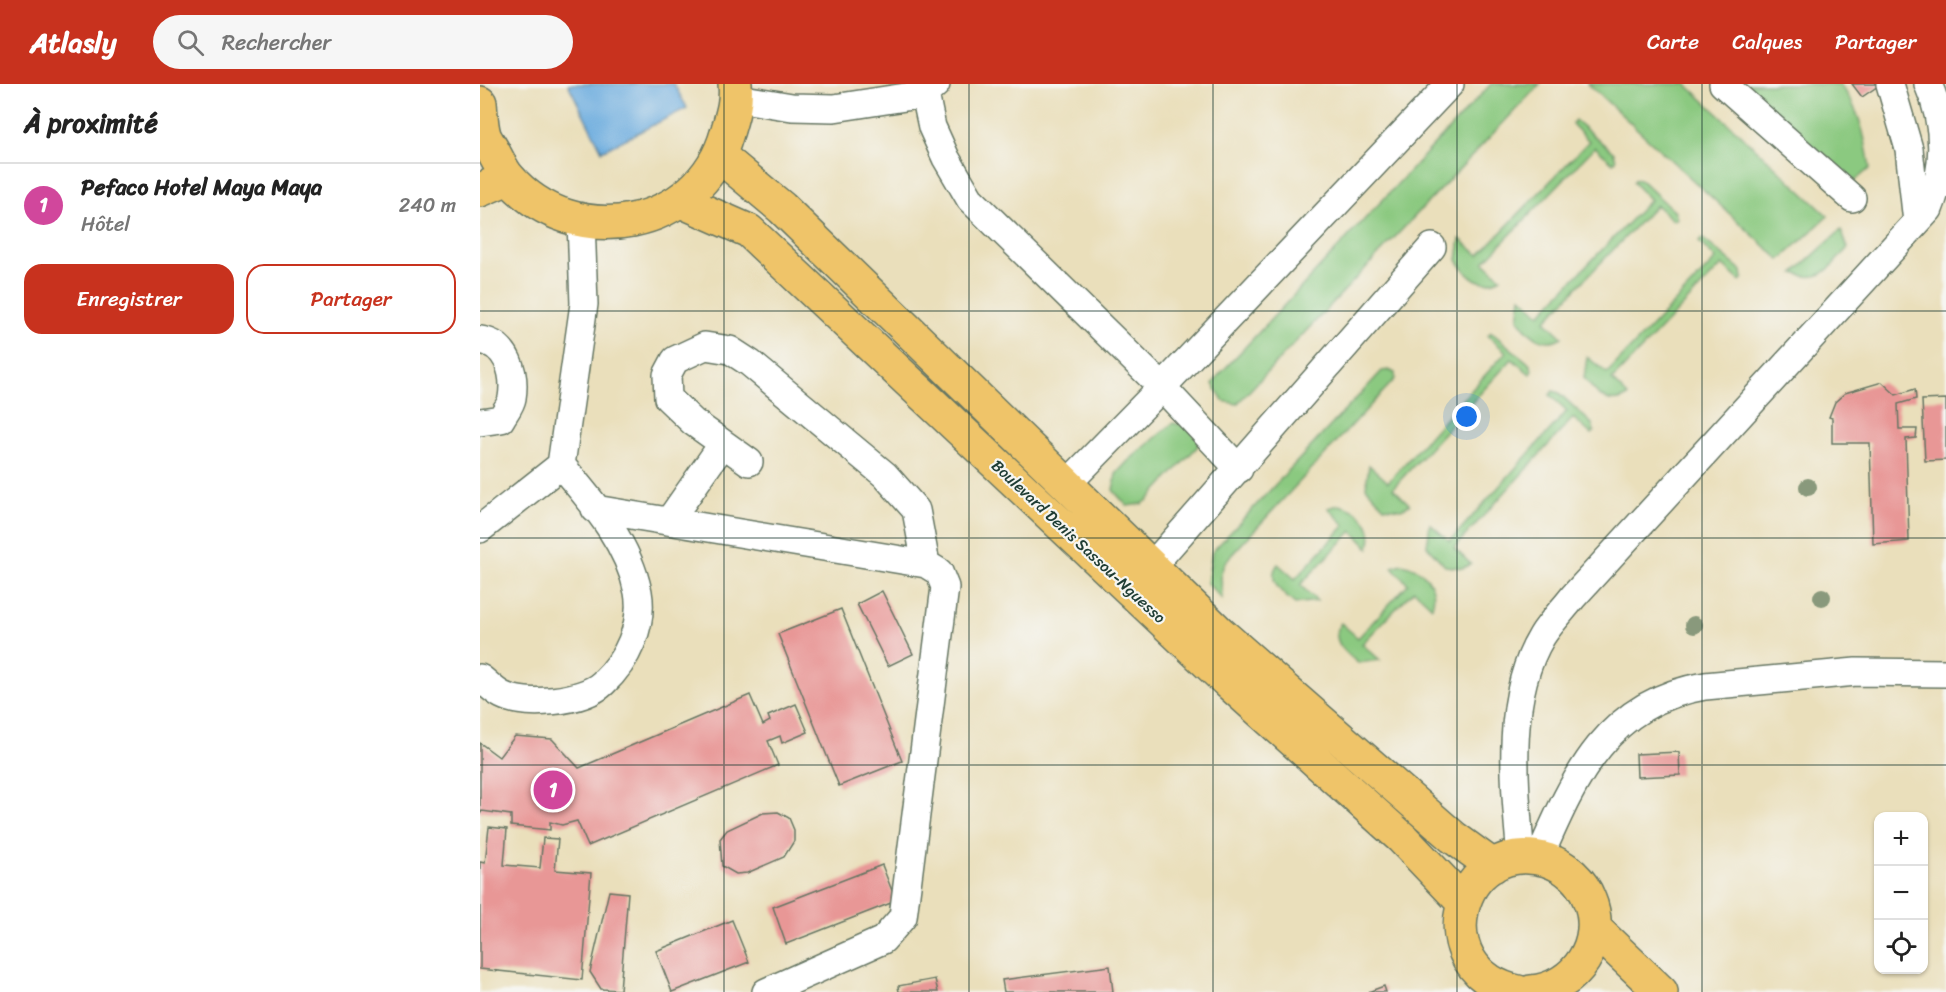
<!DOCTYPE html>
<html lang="fr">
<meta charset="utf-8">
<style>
:root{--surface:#fff;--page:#f6f6f6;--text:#222;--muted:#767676;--line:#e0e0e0;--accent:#c8321e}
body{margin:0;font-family:Sriracha,sans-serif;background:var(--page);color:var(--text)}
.controls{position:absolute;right:18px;bottom:18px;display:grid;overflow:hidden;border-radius:12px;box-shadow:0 2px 4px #0004}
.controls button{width:54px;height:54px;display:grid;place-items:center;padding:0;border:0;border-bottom:2px solid var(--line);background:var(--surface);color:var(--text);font:30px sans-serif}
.you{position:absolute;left:987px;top:333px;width:21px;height:21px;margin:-15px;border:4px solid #fff;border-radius:50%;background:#1a73e8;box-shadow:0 0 0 9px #1a73e833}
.badge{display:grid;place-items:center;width:39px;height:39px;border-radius:50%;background:var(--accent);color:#fff;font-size:20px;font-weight:700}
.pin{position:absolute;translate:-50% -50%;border:3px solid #fff;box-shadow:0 2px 6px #0006}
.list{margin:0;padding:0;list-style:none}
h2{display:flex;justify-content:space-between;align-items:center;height:78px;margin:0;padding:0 24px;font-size:26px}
h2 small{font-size:20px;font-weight:400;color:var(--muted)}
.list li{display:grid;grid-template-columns:39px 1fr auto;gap:18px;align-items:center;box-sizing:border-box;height:84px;padding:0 24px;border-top:2px solid var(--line)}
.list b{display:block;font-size:22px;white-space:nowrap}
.list p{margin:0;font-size:20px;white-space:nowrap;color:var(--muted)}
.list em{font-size:20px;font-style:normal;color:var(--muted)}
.actions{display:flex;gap:12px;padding:18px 24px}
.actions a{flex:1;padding:14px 0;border:2px solid var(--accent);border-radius:18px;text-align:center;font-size:21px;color:var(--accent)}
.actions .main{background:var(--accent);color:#fff}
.icon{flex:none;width:33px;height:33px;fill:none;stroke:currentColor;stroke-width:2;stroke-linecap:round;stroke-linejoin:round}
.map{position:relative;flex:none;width:1466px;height:908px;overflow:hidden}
header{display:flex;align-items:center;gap:36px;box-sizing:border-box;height:84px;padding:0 30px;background:var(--accent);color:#fff}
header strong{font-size:28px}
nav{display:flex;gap:33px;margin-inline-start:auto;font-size:21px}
.search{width:420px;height:54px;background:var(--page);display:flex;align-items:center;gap:15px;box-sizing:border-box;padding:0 21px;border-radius:33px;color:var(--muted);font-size:22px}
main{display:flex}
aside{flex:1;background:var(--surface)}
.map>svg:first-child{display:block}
.green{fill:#8bc980;stroke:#55835a;stroke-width:1.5}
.water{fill:#6babde;stroke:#457489;stroke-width:1.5}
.building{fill:#e89796}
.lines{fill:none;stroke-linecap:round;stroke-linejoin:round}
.minor-casing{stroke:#667663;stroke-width:30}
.major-casing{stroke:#667663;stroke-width:36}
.minor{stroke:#fff;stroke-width:27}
.major{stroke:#efc469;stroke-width:33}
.tree{fill:#89997b}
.grid{fill:none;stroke:#1f3d34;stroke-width:1.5;stroke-opacity:0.55}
.labels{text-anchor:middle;stroke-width:4.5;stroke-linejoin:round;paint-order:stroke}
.street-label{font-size:16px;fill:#1f3d34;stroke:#f6f6f2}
</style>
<header>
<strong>Atlasly</strong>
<div class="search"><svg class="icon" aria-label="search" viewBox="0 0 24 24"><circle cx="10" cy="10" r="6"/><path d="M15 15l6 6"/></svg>Rechercher</div>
<nav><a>Carte</a><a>Calques</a><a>Partager</a></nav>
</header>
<main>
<aside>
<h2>À proximité<small></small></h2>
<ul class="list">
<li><span class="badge" style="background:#d1479c">1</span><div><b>Pefaco Hotel Maya Maya</b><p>Hôtel</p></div><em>240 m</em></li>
</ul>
<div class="actions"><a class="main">Enregistrer</a><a>Partager</a></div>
</aside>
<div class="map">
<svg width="1466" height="908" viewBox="0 0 1466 908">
<rect width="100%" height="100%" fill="#f6f6f2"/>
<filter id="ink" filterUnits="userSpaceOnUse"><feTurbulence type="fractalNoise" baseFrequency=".0167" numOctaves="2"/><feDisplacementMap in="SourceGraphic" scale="12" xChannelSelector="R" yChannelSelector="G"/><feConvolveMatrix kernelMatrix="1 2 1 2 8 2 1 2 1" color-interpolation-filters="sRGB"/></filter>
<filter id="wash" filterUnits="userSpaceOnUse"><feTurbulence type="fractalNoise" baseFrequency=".008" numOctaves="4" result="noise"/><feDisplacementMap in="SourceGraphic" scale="24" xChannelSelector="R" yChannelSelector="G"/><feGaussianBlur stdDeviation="1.35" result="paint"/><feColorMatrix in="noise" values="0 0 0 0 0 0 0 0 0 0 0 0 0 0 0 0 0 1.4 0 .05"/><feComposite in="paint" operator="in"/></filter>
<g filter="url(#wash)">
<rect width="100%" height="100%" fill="#eadfbb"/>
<!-- green -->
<path class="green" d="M1011,0H1060L757,320L743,317L733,300L738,292Z
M1108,0H1206L1348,132L1300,176Z
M1259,0H1360C1380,26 1385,52 1390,84L1370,101Z
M1095,36L1134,69L1136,76L1133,79L1115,63L1004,178L1021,194C1001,205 988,193 977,176L980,155L999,171L1109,57L1092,40Z
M1156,95L1162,97L1195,128L1197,135L1194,137L1176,121L1065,237L1082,253C1063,264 1049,251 1038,235L1041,213L1060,230L1170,116L1153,98Z
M1361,146L1368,164C1349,183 1344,200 1314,189Z
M1222,154L1262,187L1263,194L1260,197L1242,181L1132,296L1148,312C1129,324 1116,310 1104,294L1107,273L1127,289L1236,175L1219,158Z
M1011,248L1051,281L1052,288L1050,290L1032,275L913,404L930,421L921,425L904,423L886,403L889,381L908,398L1026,268L1008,252Z
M909,286L915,289V295L745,478L741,489L742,515L727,499L732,468L902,287Z
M1073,307L1079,309L1112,340L1114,347L1111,350L1093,334L974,464L991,480L983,484L965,482L947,462L950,440L970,457L1087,327L1070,311Z
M693,339L704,341L718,353V362L668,416L662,420L647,422L633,406L636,390L648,377Z
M859,421C880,425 896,442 889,464L872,447L820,501L837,517L815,520C803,510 785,496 798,480L815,495L865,441L848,424Z
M922,480C943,484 959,501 952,523L934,506L882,560L900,576L878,579C865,568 849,556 861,539L878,554L928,500L912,483Z"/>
<!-- water -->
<path class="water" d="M88,0H194L207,24L122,67Z"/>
<g id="blocks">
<!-- building -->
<path class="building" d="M1372,0H1401L1382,13Z
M1402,298L1416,311L1435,305L1436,315L1418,320L1419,345H1437L1436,354L1426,355L1429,457L1393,460L1390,359H1352V334L1349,333L1355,318L1365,309Z
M1466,315V376L1445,377L1442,316Z
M402,507L433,570L408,582L377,520Z
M361,525L422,677L359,702L298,550Z
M270,611L283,641L290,637L288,632L316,620L328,648L302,659L300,652L288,657L298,681L108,762L97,737L82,741L70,738V746L31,742V731L2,727L0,730V659L19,673L35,652L72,655L99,684Z
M1199,668L1200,691L1157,693L1156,670Z
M298,728L309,734L314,746V757L304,773L267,789L256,790L242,782L240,755L247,746L283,729Z
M9,743L27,745L24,781L60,784L63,754L78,755L75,786L111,789L102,896L0,885V778L5,779Z
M402,781L416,817L306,860L293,823Z
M129,807L148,809L140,906L121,905L110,888Z
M252,836L269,878L192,908L176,867Z
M630,882L633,908H524L522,896Z
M455,895L458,908H419L418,902Z
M904,902L906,908H888Z"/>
</g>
</g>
<g filter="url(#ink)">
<use href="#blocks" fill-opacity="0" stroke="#667663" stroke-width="1.5"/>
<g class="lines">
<!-- minor casing -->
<g class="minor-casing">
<path id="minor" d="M1243,0L1372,114
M1410,0L1429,65L1437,138
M445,10L452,43L466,74L490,115L682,303L759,385
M257,14L312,23L354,24L445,10L456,0
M0,256C27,259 36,289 32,314C31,321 24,329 21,335L0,338
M269,378L213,338L188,314L187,291L195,276L225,262L250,266L270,279L405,391L436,426L446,480
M586,401L682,303L970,0
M115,425L446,480L459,488L465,503L423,833L403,856L286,908
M189,437L242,361
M0,445L81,381L104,220L101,137
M672,482L952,163
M0,594C7,599 14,607 22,611C46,623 103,618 123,599C147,577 164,541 158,508C148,458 113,419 81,381
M1041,773C1035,704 1024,614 1062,552C1070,539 1083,526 1093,513L1449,125C1466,84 1466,41 1448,0
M1059,774C1095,692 1127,618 1225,602L1376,588L1466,589"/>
</g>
<!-- major casing -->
<g class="major-casing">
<path id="major" d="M0,19C1,29 1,41 4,51C6,57 12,64 15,71C19,78 23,88 29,94C94,169 220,146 247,49C252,32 257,18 255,0
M241,73L302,124L740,549L973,753L1013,782
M0,106L28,94
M201,117L269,147L748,598L922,754L983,818
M1114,844L1181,908
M1038,908C941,887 977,750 1067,776C1086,782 1102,797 1109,815C1127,857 1096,905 1051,908"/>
</g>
<!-- minor -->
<use href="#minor" class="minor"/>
<!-- major -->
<use href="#major" class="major"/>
</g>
<!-- trees -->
<g class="tree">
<circle cx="1328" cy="403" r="9"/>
<circle cx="1342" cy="513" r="9"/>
<circle cx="1214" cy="541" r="9"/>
</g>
</g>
<!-- grid -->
<path class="grid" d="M244,0V908M489,0V908M733,0V908M977,0V908M1222,0V908M0,227H1466M0,454H1466M0,681H1466"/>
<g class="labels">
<!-- street labels -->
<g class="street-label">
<text transform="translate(599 457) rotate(43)" y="6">Boulevard Denis Sassou-Nguesso</text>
</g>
</g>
</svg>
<div class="controls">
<button>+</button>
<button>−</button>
<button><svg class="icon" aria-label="locate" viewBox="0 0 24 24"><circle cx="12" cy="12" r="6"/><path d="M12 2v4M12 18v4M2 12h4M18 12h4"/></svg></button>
</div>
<div class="you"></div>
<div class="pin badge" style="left:73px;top:706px;background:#d1479c">1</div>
</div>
</main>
